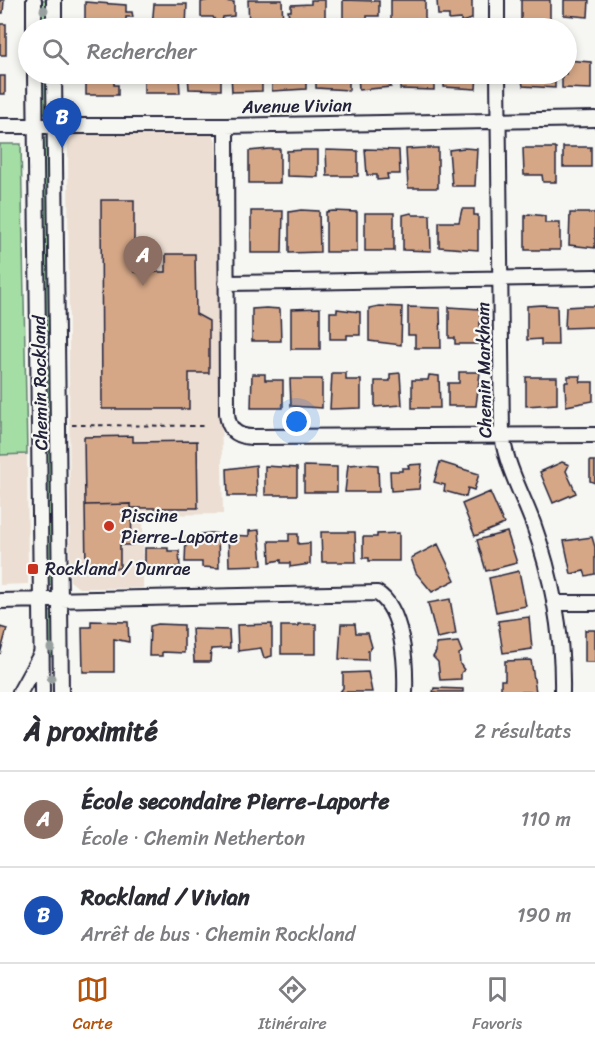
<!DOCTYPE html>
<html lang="fr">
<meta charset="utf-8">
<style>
:root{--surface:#fff;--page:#f7f7f7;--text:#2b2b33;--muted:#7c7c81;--line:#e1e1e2;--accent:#b45309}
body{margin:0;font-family:Sriracha,sans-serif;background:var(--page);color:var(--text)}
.you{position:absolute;left:297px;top:422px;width:21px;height:21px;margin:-15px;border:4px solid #fff;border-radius:50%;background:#1a73e8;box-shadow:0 0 0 9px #1a73e833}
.badge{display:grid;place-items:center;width:39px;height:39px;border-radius:50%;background:var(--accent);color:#fff;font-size:20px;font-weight:700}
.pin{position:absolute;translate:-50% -50px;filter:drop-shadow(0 2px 3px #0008)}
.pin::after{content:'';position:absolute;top:32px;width:21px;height:18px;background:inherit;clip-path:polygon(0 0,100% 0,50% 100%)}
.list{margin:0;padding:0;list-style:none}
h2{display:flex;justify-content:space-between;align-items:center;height:78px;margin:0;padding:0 24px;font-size:26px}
h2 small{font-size:20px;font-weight:400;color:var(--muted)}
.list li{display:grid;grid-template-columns:39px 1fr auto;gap:18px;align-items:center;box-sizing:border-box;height:96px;padding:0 24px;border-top:2px solid var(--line)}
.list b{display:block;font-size:22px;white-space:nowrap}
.list p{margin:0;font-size:20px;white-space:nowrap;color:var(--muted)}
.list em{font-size:20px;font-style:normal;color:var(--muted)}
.icon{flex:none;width:33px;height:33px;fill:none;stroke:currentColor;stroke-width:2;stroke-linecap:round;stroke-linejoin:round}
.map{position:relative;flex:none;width:595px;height:692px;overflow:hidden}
.search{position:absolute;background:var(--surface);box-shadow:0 3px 9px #0003;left:18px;right:18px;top:18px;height:66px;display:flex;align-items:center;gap:15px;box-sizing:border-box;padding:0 21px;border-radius:33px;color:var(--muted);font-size:22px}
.sheet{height:270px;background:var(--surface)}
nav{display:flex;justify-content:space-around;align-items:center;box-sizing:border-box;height:84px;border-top:2px solid var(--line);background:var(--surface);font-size:16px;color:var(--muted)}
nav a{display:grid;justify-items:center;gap:3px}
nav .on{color:var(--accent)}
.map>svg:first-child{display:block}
.built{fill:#ecded2}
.green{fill:#a4dea4;stroke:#638070;stroke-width:1.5}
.building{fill:#d5a787;stroke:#22223b;stroke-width:1.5}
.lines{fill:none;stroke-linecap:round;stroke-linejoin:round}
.minor-casing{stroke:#22223b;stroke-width:18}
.path{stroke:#22223b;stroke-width:2;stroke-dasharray:4.5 4.5;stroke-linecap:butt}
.minor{stroke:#f6f6f2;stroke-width:14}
.tree{fill:#97a09e}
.poi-dot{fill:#c8321e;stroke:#f6f6f2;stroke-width:2}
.labels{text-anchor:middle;stroke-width:4.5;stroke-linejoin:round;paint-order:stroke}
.street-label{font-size:18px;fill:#22223b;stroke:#f6f6f2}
.poi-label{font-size:18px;fill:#22223b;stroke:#f6f6f2;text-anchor:start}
</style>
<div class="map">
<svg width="595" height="692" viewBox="0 0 595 692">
<rect width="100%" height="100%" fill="#f6f6f2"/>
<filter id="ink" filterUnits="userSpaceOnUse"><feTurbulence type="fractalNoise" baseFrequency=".0167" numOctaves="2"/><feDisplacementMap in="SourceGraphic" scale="12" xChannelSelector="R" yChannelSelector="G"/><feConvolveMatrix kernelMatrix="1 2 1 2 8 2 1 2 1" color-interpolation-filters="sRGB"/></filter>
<g filter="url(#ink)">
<!-- built -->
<path class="built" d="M73,134L213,135L216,141L223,514L143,515V588H79L70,581L68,139Z
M27,454L28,584L0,585V455Z"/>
<!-- green -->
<path class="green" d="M40,0H47V28H40Z
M41,74H48V113L45,114L42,112Z
M46,137L48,139L54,585H47L42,139Z
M0,144H21L27,454L0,455Z
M53,611L55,656L47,657L48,612Z"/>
<!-- building -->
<path class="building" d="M0,0H4L3,13H0Z
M209,0L234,2V16L223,17L222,21L216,22L213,17H201V2Z
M248,0H282L283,26L249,28Z
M311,0H325V28H291L288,11H291V5L311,4Z
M343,0L379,1V16H367V23H349V20H343Z
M391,0H425V28L391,27Z
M437,0H472V19L461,22V19L449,20V15H438Z
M521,0H550V28H521Z
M564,0H589L588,17L564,15Z
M85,2L126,5V12H132L133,17H126V28H85Z
M154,4H187L186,28L152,27Z
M0,24H6V55H0Z
M566,60L591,62V89L562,88V74H566Z
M86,74H114V85H118V95H86Z
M144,74H169V77H179L180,93H144Z
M188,74H221V90L189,89Z
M231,74H262V91L232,92Z
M272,74H306V89L272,91Z
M316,74H349V90L316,88Z
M358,74H391V87L359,90Z
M401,74H434V90L400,89Z
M444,74H477L476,89L444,87Z
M521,74H555V88L523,86Z
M0,76H5V94H0Z
M563,147H591V167H563Z
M424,148H438V188H408L406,149Z
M464,148L477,149L475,186H452L449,150Z
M523,148H556V182H543L542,175H524Z
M269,149H280V183H249V151Z
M365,149L399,150L400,174H387L388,179L377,180V175H367Z
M305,150H318V177L287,176V151Z
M326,150L358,151V176H327Z
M101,200H134V272H166V254H195L196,314L209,321V373H189V409H102Z
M462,209H474V215H478V250L439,247V222H459Z
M301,210L319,211L320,252L289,253V212Z
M251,211H283L282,253H251Z
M333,211L357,212V252H326V212Z
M365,213H394V251H365Z
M411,213L413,215H430L431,251L403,250V215Z
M570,213H595V248L569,245Z
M529,214L545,216V223H560V250H525V216Z
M542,305L557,306L558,345H541V339L527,340V306Z
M379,306L402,307L401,345L369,341V308Z
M582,306H595V327L565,328L566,307Z
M408,307L440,308L441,348H415V335H408Z
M449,307L480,309V344H455V338H449Z
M266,308L280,309L281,341H252V309Z
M320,308V349H291V309Z
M337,309L360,312V335H347V339H330V312H337Z
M459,372H480L476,406H448V383H459Z
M332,373H346V380H361V408L330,409Z
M400,373L402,405L375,407V381H390V374Z
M252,374H265V380H283V408H251Z
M429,375L439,376L440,408H412V380H428Z
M568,376H581L580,382H593V401L566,406L565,382H568Z
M526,377H557V404L526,406Z
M290,379H322V408L291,406Z
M133,436V442L197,441L198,508H131V504L85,505L84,437Z
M590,461H595V483L590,481Z
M440,462L479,474L474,490L468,488L466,497L444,491L445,485L434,482Z
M562,462L569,465L566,471L576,493L553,503L540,472Z
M362,464L378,465L379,492H345L348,465Z
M422,464L419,489L391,491L390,471H402V468H409L408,465Z
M256,465L257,496H228L227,469Z
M265,466L297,468V495H265Z
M304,466L337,467V492H304Z
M490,492L504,524L475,536L462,504Z
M131,504L132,545H120V568L86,569L85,505Z
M259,530L262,565L229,566L228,535L249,536V531Z
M321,532H355L356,562H322Z
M507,532L517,563L486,571L477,540Z
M211,533L218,534L219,568L202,567V562H185L186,537H201V534Z
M399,533V561H369V558H363V537H377V534Z
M289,534H298V544L310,543V564L290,567V563H281V560L270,562L269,541H289Z
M592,537L595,547V574L586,576L584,571L571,574L564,541Z
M438,544L455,580L432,592L416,573L411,558Z
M145,548H168V551H179L180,567L145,569Z
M519,571L526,606L496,612L489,578Z
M450,599L456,634L437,638L428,603Z
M529,617L532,649L503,653L498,621Z
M91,621L128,622L129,642L114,639V672H83L82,627H91Z
M158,624L184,625V653L162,652V656H149L150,626Z
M272,624V656L264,658L261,648L238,651L237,625Z
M298,624H316V654H281V626H298Z
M341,624H355L356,633H368L372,647L368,651V660L339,659Z
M0,627L7,629L0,654Z
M192,629L229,630L230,648L211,649L210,662H194Z
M585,630H595V662H585Z
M458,642L462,652L459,654L460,664L464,670L461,673V679L440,680L438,662L433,657L436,652V644Z
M531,660L536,692H501V680H505V661Z
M368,672L372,692H340L343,688V673Z
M434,688L463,689V692H433Z"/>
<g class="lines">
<!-- minor casing -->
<g class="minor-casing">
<path id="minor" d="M34,0V28
M54,0V28
M497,0V28
M35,74L42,692
M54,74L61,692
M498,74L502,436C507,467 522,494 533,523C552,576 563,635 562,692
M0,126H226L595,119
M226,126L227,413C228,428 235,436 251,437L595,435
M226,283L595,277
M0,601L377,593C403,609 406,663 405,692
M554,603H595
M20,692L41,654"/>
</g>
<!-- path -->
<path class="path" d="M72,425L204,426"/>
<!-- minor -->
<use href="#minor" class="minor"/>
</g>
<!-- trees -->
<g class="tree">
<circle cx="44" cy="10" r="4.5"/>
<circle cx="51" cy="648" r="4.5"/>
<circle cx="51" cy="678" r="4.5"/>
</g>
</g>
<!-- markers -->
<g class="poi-dot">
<circle cx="109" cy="526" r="6"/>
<rect x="27" y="563" width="12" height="12" rx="3"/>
</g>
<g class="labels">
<!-- street labels -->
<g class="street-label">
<text transform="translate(297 106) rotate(-1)" y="6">Avenue Vivian</text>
<text transform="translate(484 370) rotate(-91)" y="6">Chemin Markham</text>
<text transform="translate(40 383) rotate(-91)" y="6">Chemin Rockland</text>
</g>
<!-- poi labels -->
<g class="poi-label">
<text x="121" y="522">Piscine<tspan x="121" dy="21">Pierre-Laporte</tspan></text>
<text x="45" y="575">Rockland / Dunrae</text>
</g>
</g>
</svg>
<div class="you"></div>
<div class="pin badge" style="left:143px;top:286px;background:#8d6e63">A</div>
<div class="pin badge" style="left:62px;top:148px;background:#1a4fb4">B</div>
<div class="search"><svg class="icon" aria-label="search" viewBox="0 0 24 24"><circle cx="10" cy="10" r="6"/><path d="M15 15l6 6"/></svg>Rechercher</div>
</div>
<section class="sheet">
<h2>À proximité<small>2 résultats</small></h2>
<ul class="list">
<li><span class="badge" style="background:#8d6e63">A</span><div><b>École secondaire Pierre-Laporte</b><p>École · Chemin Netherton</p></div><em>110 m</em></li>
<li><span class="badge" style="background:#1a4fb4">B</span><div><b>Rockland / Vivian</b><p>Arrêt de bus · Chemin Rockland</p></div><em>190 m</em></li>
</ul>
</section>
<nav>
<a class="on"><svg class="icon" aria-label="map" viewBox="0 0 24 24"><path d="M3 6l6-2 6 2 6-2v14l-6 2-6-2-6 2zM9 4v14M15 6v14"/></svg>Carte</a>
<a><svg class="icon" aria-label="directions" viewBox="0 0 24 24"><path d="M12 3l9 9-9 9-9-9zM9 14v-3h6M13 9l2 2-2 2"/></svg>Itinéraire</a>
<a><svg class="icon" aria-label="saved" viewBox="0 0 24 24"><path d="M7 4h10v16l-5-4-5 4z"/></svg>Favoris</a>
</nav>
